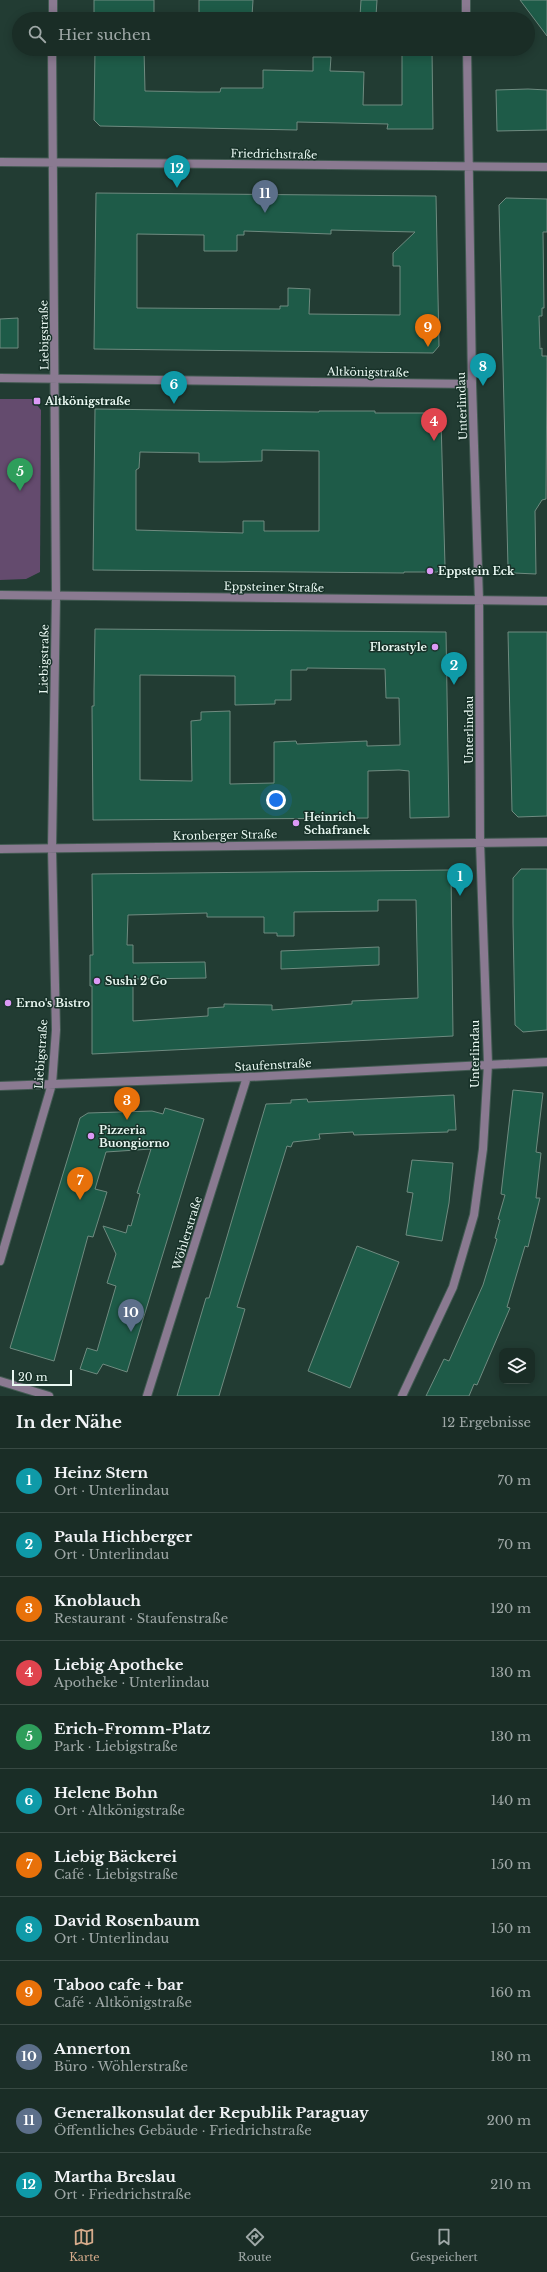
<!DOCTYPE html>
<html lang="de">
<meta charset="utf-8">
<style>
:root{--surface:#1a2d26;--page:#273932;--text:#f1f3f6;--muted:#9fa8a7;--line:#384943;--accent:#d6ab8b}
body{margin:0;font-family:"Libre Baskerville",serif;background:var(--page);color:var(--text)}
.controls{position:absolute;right:12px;bottom:12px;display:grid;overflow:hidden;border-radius:8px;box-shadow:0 2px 10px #0003}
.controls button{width:36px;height:36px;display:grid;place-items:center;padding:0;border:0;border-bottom:1px solid var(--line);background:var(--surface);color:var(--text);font:20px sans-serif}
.scale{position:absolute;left:12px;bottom:10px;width:60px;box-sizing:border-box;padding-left:4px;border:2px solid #e9f8f2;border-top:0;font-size:11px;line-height:14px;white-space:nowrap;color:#e9f8f2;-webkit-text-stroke:3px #183229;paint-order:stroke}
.you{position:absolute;left:276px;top:800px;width:14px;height:14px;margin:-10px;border:3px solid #fff;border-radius:50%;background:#1a73e8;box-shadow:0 0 0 6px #1a73e833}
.badge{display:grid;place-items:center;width:26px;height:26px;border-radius:50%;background:var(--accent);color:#fff;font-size:13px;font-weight:700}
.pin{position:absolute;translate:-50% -33px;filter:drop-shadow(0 1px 2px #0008)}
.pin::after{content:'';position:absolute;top:21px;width:14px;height:12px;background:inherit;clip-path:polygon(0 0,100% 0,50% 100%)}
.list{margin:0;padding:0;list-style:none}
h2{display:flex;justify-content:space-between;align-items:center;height:52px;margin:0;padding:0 16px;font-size:17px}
h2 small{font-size:13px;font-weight:400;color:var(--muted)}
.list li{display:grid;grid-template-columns:26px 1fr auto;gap:12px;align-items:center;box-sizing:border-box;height:64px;padding:0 16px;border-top:1px solid var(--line)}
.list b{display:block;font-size:15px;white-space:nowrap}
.list p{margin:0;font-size:13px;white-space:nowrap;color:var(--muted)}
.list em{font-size:13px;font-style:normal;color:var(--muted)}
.icon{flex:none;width:22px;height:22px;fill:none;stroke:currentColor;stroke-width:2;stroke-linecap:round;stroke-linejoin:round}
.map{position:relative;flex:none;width:547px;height:1396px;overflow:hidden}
.search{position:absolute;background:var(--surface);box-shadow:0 2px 10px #0003;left:12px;right:12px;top:12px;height:44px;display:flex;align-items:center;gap:10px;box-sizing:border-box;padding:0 14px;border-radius:22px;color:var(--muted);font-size:15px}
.sheet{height:820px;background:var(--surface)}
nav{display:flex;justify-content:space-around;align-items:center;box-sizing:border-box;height:56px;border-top:1px solid var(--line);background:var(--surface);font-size:11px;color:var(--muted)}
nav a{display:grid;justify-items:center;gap:2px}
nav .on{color:var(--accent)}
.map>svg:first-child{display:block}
.green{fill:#644b6e}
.building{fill:#1e5b48;stroke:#6f8b80;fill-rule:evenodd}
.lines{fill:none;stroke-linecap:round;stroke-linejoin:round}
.minor-casing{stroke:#425a52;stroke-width:10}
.minor{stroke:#8a7a91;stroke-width:8}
.poi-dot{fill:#db99f5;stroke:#183229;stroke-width:1.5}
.labels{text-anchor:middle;stroke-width:3;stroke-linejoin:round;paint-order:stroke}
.street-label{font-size:11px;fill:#e9f8f2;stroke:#183229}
.poi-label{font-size:11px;font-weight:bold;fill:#e9f8f2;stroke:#183229;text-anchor:start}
</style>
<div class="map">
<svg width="547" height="1396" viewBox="0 0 547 1396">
<rect width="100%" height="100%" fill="#223c33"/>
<!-- green -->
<path class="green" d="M0,399H32L41,410L40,572L26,579L0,580Z"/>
<!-- building -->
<path class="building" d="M94,0H154V19H94Z
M199,0H253L252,16H216V19H199Z
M361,0H377L376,16H360Z
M520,0H547V36Z
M95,49H144L145,91L198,92H220L221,88H263V70L313,71V57H331L330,71L364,72L363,105H402V49H432L433,129H387L388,124L297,122V130L100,126L94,120Z
M528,89L547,90V130L497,131L496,90Z
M96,193L436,196L439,346L433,353L94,349ZM331,230L415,232L393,253V266H400V315L309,314L310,289L288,288V306H280V309L137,308V234L204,235V251H237V235H244V231L331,234Z
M506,198L547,199V232H543L544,308H542V316H539L540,349L542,348V356H547L546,499L542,500L535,511L536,574L514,573L508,567L499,205Z
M18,318V348H0V319Z
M95,409L319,412V411H375V413H433L441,420L445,566L437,572H404V573L93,570ZM262,450L319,451V531H264V521H243V533L136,530V470L139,468L140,452L199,453V462H224L262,461Z
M95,629L446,632L449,817L410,818L409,771L399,770L368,771V818L93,820L92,706H94V691ZM307,668L385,669L386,698H399L400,745L367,746V741L297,744L296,741L274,742V783L230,784V711L201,712V720L191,721L192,781L140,780V675L235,676V705L275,704V700H291V670H307Z
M508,632H547V816L518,817L512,811Z
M521,869H547V1030L523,1032L515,1025L513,923V878Z
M451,870L453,1036L92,1054V986H90V955H93L92,874ZM378,900H416L418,998L352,1001V1004L272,1010V1005L224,1004V1007L208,1008V1016L133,1021V979L206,978L205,962L133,963V945H127L128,915L207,913V917H264V933H277V936H294V912L378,911Z
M379,947V965L281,969V951Z
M513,1090L543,1093L536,1152L541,1153L536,1198H540L528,1247L525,1246L507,1307L510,1308L477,1385L474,1384L469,1396H426L444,1359L449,1361L483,1285L497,1239L495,1238L500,1220L498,1219L505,1195L501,1194Z
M454,1095L456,1130H448V1132L354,1135L353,1132L319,1134L320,1139L293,1142L291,1147L287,1146L237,1307L245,1309L219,1396H177L206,1298H209L266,1104L291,1103V1100L307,1099L308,1102Z
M165,1108L204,1119L127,1372L103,1364L97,1374L80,1369L87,1348L97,1351L116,1286L107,1283L116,1254L103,1226L126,1233L128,1225L131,1226L140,1194L137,1193L151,1149L106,1152L95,1189L107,1192L93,1237L88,1236L54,1361L10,1348L80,1118L88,1113L152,1111L163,1114Z
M412,1160L453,1163L449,1203L442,1241L406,1235L413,1193L407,1192Z
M357,1246L399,1262L350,1388L308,1371Z"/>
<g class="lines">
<!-- minor casing -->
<g class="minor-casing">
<path id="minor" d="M466,0V19
M53,19V0
M0,162L547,167
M0,378L472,384
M0,595L547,601
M0,849L547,842
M0,1086L247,1077L547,1062
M0,1261L52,1084L56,1030L52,849L56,595L52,49
M0,1381L49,1396
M147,1396L247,1077
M402,1396L453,1287L474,1215L483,1149L488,1064L480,842L479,600L472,384L467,49"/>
</g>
<!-- minor -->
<use href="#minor" class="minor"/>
</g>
<!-- markers -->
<g class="poi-dot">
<rect x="33" y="397" width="8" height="8" rx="2"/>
<circle cx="430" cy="571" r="4"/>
<circle cx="435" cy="647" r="4"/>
<circle cx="296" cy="823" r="4"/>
<circle cx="97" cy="981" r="4"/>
<circle cx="8" cy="1003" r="4"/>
<circle cx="91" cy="1136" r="4"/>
</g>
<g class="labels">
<!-- street labels -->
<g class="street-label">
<text transform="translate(274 154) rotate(1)" y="4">Friedrichstraße</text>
<text transform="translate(44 335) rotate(-91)" y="4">Liebigstraße</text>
<text transform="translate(368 372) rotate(1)" y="4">Altkönigstraße</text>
<text transform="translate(462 406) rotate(-92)" y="4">Unterlindau</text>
<text transform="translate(274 587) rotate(1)" y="4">Eppsteiner Straße</text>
<text transform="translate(44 659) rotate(-89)" y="4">Liebigstraße</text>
<text transform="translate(469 730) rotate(-90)" y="4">Unterlindau</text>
<text transform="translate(225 835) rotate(-1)" y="4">Kronberger Straße</text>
<text transform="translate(41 1054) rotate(-86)" y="4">Liebigstraße</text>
<text transform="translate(475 1054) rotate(-90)" y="4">Unterlindau</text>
<text transform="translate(273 1065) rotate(-3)" y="4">Staufenstraße</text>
<text transform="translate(187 1233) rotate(-73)" y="4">Wöhlerstraße</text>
</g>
<!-- poi labels -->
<g class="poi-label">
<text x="45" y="405">Altkönigstraße</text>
<text x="438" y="575">Eppstein Eck</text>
<text x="427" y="651" text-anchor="end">Florastyle</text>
<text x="304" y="821">Heinrich<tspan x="304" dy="13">Schafranek</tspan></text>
<text x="105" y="985">Sushi 2 Go</text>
<text x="16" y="1007">Erno's Bistro</text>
<text x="99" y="1134">Pizzeria<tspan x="99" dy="13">Buongiorno</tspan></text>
</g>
</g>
</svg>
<div class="controls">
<button><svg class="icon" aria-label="layers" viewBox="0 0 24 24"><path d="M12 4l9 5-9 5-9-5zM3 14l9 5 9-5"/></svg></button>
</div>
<div class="scale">20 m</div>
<div class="you"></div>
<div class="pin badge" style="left:460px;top:896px;background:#0f9aa8">1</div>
<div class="pin badge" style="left:454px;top:685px;background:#0f9aa8">2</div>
<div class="pin badge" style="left:127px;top:1120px;background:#e8710a">3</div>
<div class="pin badge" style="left:434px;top:441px;background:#e0444e">4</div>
<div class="pin badge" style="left:20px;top:491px;background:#2e9e5b">5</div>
<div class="pin badge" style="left:174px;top:404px;background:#0f9aa8">6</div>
<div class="pin badge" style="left:80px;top:1200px;background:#e8710a">7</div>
<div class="pin badge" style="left:483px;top:386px;background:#0f9aa8">8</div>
<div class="pin badge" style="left:428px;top:347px;background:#e8710a">9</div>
<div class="pin badge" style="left:131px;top:1332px;background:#5c6f8a">10</div>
<div class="pin badge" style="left:265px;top:213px;background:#5c6f8a">11</div>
<div class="pin badge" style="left:177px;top:188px;background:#0f9aa8">12</div>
<div class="search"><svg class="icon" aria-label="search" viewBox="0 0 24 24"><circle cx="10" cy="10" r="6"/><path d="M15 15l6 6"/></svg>Hier suchen</div>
</div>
<section class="sheet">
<h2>In der Nähe<small>12 Ergebnisse</small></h2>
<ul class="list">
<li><span class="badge" style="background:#0f9aa8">1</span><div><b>Heinz Stern</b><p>Ort · Unterlindau</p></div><em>70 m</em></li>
<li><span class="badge" style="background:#0f9aa8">2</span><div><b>Paula Hichberger</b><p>Ort · Unterlindau</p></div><em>70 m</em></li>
<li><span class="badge" style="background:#e8710a">3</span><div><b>Knoblauch</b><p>Restaurant · Staufenstraße</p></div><em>120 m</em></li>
<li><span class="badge" style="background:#e0444e">4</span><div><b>Liebig Apotheke</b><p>Apotheke · Unterlindau</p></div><em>130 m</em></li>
<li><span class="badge" style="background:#2e9e5b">5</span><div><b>Erich-Fromm-Platz</b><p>Park · Liebigstraße</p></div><em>130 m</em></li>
<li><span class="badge" style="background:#0f9aa8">6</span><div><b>Helene Bohn</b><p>Ort · Altkönigstraße</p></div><em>140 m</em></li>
<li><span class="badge" style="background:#e8710a">7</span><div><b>Liebig Bäckerei</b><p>Café · Liebigstraße</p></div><em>150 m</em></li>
<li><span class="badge" style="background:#0f9aa8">8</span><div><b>David Rosenbaum</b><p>Ort · Unterlindau</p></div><em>150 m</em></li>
<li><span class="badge" style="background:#e8710a">9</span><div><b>Taboo cafe + bar</b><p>Café · Altkönigstraße</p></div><em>160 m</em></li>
<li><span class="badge" style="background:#5c6f8a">10</span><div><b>Annerton</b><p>Büro · Wöhlerstraße</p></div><em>180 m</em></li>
<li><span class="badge" style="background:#5c6f8a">11</span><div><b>Generalkonsulat der Republik Paraguay</b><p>Öffentliches Gebäude · Friedrichstraße</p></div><em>200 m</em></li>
<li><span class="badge" style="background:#0f9aa8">12</span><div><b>Martha Breslau</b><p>Ort · Friedrichstraße</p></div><em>210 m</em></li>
</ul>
</section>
<nav>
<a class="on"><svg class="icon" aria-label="map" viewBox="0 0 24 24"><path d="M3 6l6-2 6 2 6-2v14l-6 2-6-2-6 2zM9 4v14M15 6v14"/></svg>Karte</a>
<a><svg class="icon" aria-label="directions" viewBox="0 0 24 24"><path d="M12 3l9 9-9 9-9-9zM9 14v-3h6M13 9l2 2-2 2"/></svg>Route</a>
<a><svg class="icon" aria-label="saved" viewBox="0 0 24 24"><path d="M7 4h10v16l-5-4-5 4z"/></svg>Gespeichert</a>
</nav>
